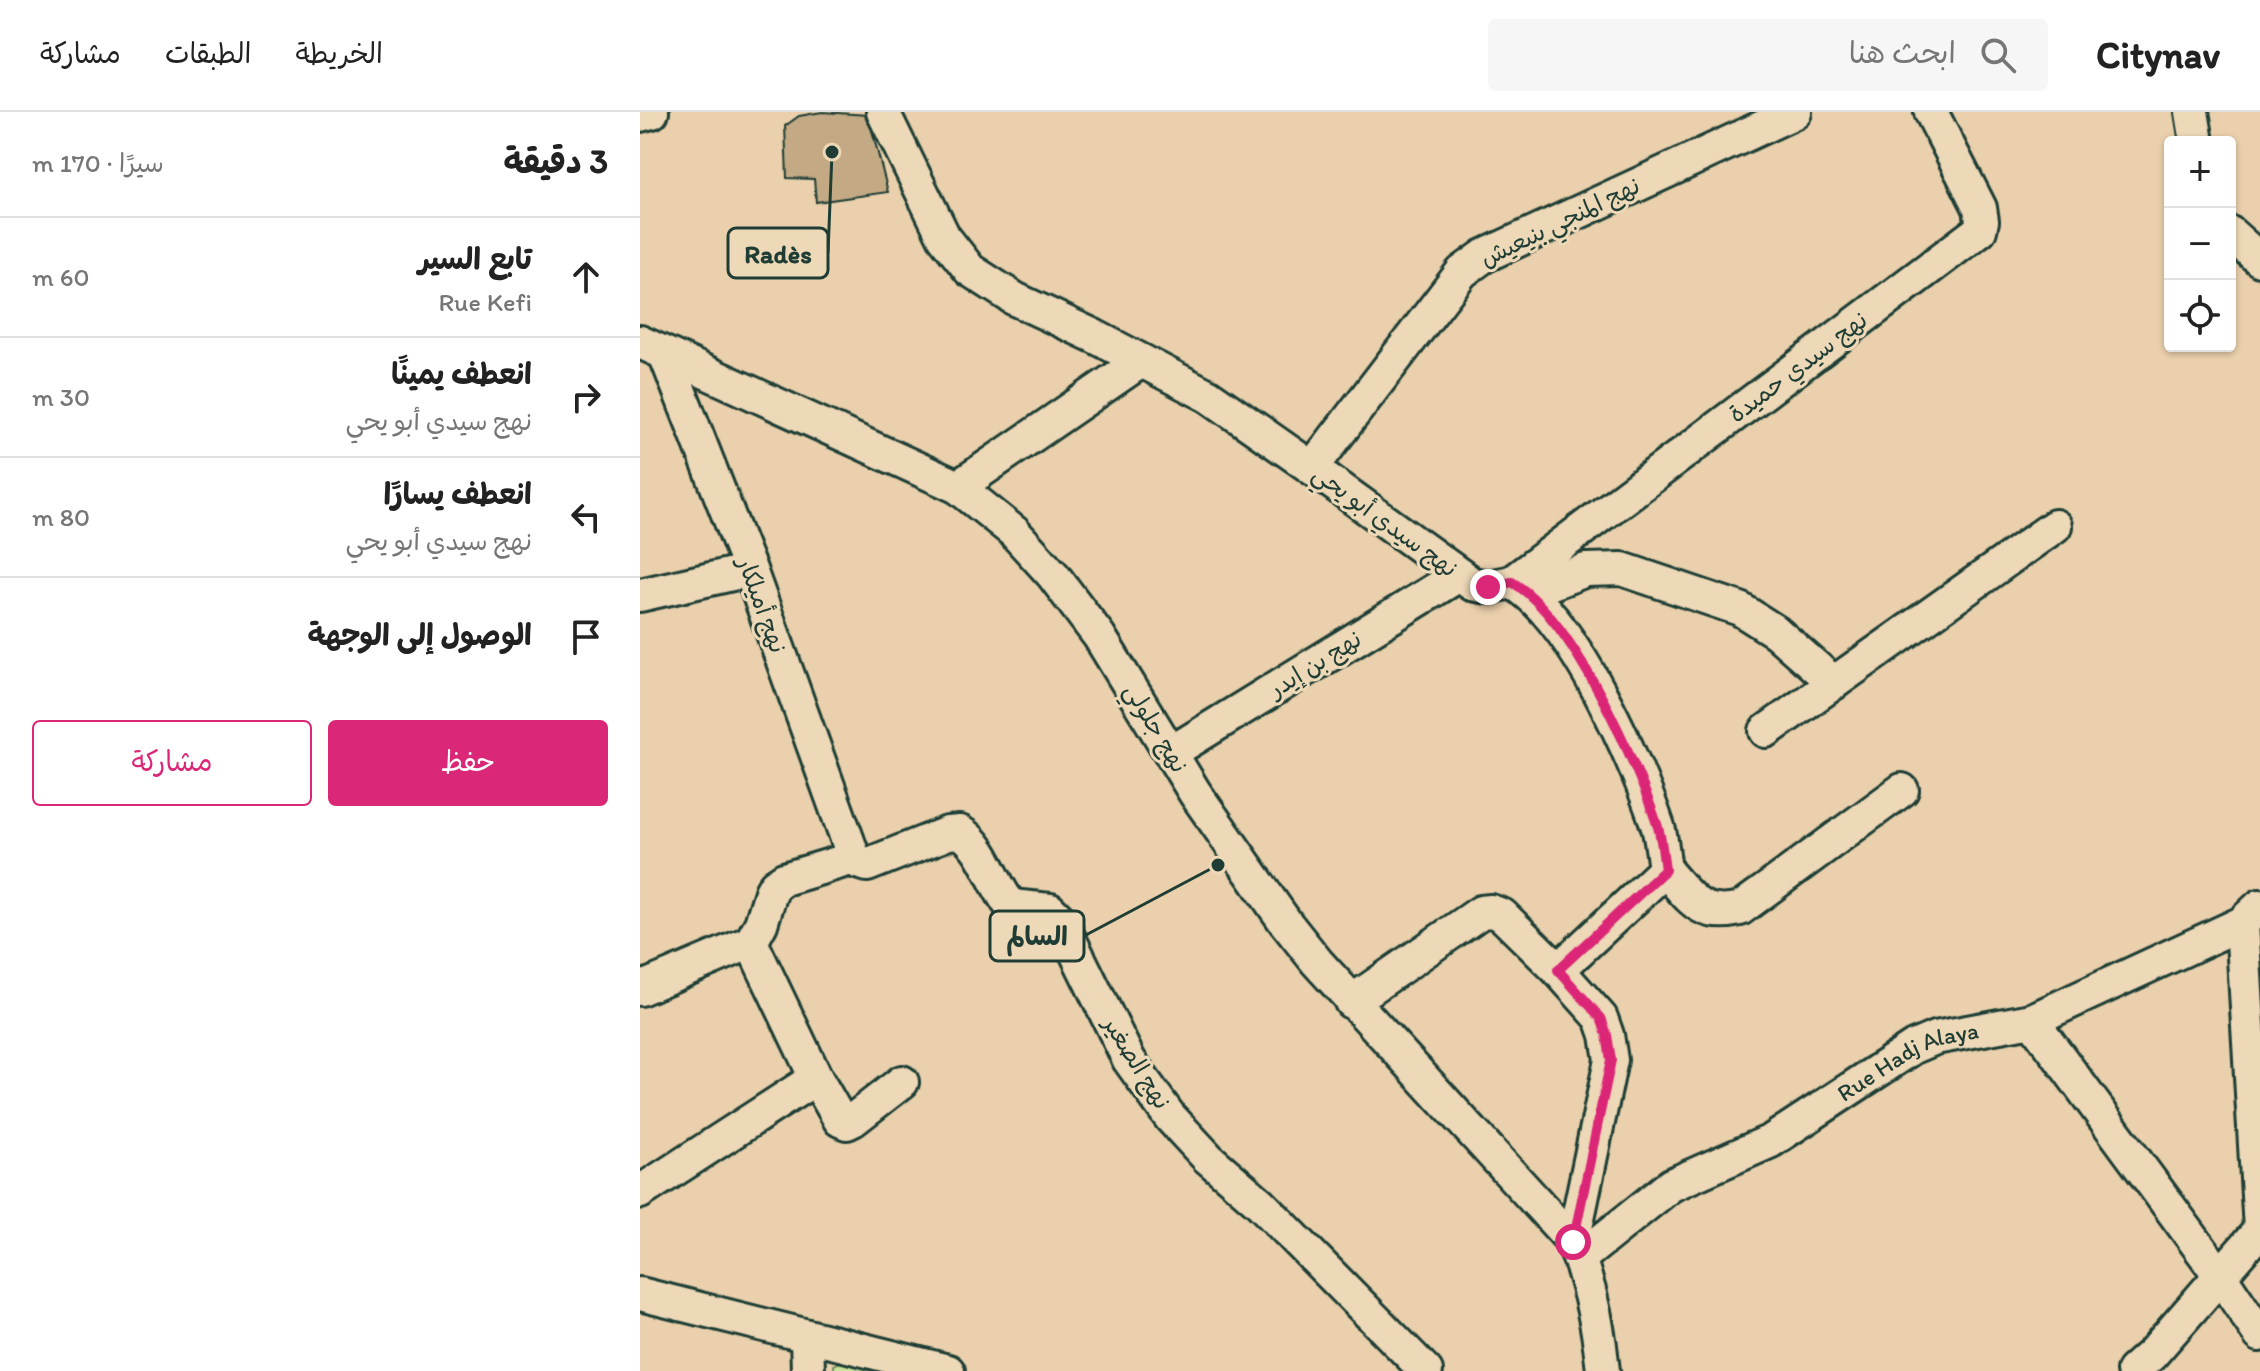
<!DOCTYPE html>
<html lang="ar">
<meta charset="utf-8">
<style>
:root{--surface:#fff;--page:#f6f6f6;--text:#222;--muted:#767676;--line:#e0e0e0;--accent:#db2777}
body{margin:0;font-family:Itim,"Playpen Sans Arabic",sans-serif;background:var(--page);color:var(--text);direction:rtl}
.controls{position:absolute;right:24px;top:24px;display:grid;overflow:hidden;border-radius:8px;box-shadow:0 2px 6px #0004}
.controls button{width:72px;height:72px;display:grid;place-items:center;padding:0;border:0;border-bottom:2px solid var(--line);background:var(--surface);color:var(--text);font:40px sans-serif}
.stop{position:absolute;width:24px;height:24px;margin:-18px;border:6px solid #db2777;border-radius:50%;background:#fff}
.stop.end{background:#db2777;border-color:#fff;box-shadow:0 2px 8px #0008}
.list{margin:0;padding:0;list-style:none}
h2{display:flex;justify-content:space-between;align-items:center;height:104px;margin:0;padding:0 32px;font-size:34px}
h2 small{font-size:26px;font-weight:400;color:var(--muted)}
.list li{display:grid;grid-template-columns:52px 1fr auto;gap:24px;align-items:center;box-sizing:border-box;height:120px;padding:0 32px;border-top:2px solid var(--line)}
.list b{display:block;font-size:30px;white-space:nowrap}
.list p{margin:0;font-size:26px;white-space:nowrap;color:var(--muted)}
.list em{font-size:26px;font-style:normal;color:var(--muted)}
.actions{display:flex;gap:16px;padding:24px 32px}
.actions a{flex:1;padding:18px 0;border:2px solid var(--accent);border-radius:8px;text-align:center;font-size:28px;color:var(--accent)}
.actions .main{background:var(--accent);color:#fff}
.icon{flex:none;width:44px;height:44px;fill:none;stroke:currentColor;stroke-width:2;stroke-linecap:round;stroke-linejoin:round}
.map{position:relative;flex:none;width:1620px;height:1259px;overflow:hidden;direction:ltr}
header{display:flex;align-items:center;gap:48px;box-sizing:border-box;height:112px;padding:0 40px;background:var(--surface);border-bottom:2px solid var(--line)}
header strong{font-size:38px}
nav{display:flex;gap:44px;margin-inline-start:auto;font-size:28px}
.search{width:560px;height:72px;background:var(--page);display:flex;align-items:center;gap:20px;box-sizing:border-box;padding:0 28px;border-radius:8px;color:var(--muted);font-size:30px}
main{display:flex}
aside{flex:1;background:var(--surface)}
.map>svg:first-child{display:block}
.green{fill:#cbe298;stroke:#759066;stroke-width:2}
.building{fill:#c3a984;stroke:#1f3d34;stroke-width:2}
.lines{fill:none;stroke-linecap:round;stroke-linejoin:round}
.minor-casing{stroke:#1f3d34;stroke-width:38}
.minor{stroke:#edd8b7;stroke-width:32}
.route{stroke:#db2777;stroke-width:10}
.labels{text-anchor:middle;stroke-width:6;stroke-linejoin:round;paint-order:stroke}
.street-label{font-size:24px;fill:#1f3d34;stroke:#edd8b7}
.leader{fill:none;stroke:#1f3d34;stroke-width:3}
.callout-dot{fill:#1f3d34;stroke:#edd8b7;stroke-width:3}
.callout{fill:#edd8b7;stroke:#1f3d34;stroke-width:3}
.callout-label{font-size:26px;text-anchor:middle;font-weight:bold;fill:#1f3d34}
</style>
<header>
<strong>Citynav</strong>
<div class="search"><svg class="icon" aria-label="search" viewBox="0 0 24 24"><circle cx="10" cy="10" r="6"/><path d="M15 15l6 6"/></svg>ابحث هنا</div>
<nav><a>الخريطة</a><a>الطبقات</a><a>مشاركة</a></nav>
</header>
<main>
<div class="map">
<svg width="1620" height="1259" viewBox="0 0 1620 1259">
<rect width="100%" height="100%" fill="#ead0ac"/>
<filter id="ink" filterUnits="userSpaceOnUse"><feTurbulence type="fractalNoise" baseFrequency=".0125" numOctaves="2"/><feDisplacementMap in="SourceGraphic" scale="16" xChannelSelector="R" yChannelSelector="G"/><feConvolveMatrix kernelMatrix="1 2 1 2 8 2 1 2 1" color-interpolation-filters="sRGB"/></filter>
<g filter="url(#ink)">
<!-- green -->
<path class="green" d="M202,1249L255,1259H194V1253Z"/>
<!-- building -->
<path class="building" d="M182,0L228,3L248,80L176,90L174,67L147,66L145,14L159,4Z"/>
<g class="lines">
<!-- minor casing -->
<g class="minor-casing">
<g id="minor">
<path d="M243,0L304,125L330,158L375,187L454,224L569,284L672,356L832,472L848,475L872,470C933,505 996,648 1018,715C1022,729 1023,744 1025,758L918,858"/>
<path d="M1552,0L1557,30"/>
<path d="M0,3L12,0"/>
<path d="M1590,121L1620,148"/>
<path d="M0,230L318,375L374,420L413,463L459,524L555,681L646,811L677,850L933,1130C949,1170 959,1216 963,1259"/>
<path d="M25,242L110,458L214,746"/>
<path d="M672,356L822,160L844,144L1155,0"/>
<path d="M318,375L501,249"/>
<path d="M872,470L1340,118L1342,109L1340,96L1291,0"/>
<path d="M888,480L946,458L982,457L1100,497L1136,520L1194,571"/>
<path d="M0,483L110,458"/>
<path d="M1126,619L1415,414"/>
<path d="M532,640L819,463"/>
<path d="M214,746L217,750L227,753L308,721L320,720C345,735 352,771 371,794L410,798L420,808L489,948L530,1005L568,1046L620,1091L786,1259"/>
<path d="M1025,758C1050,785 1059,807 1100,797L1262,678"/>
<path d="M1602,811L1620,1118"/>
<path d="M111,830L176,966L200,1008L207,1011L213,1008L262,970"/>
<path d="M0,877L111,830L121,812L131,780L135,773L144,767L214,746"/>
<path d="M711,890L841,800L851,799L862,803L918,858L961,906L967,923L971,948L933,1130"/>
<path d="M1392,908L1579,1162L1620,1223"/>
<path d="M0,1080L176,966"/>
<path id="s1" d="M940,1146L1031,1073L1131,1029L1274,935L1295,926L1392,908L1602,811L1620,794"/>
<path d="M0,1182L308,1259"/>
<path d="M167,1225L168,1259"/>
<path d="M1493,1259L1512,1242L1620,1118"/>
</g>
</g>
<!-- minor -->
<use href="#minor" class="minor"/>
</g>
</g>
<g class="lines" filter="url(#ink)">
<!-- route -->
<path class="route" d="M848,475L872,470C932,505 996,649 1018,715C1022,729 1023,744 1025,758L918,858L961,906L967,923L971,948L933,1130"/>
</g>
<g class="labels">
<!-- street labels -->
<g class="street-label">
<text transform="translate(920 110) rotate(-26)" y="8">نهج المنجي بنيعيش</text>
<text transform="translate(1158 255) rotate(-37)" y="8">نهج سيدي حميدة</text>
<text transform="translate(745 409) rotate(36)" y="8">نهج سيدي أبو يحي</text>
<text transform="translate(122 493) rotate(70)" y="8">نهج أميلكار</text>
<text transform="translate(675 552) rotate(-32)" y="8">نهج بن إيدر</text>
<text transform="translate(516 616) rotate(59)" y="8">نهج جلولي</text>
<text transform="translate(497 951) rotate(58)" y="8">نهج الصغير</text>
<text dy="8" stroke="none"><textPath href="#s1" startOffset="386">Rue Hadj Alaya</textPath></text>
</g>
</g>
<!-- callouts -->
<path class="leader" d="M192 40L188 141M578 753L444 824"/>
<g class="callout-dot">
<circle cx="192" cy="40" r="8"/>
<circle cx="578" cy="753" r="8"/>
</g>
<g class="callout">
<rect x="88" y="116" width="100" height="50" rx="8"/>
<rect x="350" y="799" width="94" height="50" rx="8"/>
</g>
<g class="callout-label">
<text x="138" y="151">Radès</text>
<text x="397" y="833">السالم</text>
</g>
</svg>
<div class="controls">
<button>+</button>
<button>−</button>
<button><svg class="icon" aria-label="locate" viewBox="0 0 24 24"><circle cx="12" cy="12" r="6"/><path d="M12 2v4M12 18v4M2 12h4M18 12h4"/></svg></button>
</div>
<div class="stop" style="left:933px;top:1130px"></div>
<div class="stop end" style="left:848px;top:475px"></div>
</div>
<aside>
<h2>3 دقيقة<small>سيرًا · 170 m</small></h2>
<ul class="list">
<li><svg class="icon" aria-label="ahead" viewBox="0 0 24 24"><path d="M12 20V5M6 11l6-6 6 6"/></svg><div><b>تابع السير</b><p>Rue Kefi</p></div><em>60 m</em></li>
<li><svg class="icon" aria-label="right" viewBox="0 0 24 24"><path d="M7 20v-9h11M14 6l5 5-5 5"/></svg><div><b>انعطف يمينًا</b><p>نهج سيدي أبو يحي</p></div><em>30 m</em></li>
<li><svg class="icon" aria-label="left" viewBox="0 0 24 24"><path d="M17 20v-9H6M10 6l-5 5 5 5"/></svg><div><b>انعطف يسارًا</b><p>نهج سيدي أبو يحي</p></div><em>80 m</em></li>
<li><svg class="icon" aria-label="arrive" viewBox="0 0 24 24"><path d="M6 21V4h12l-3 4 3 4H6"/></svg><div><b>الوصول إلى الوجهة</b></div></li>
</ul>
<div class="actions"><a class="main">حفظ</a><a>مشاركة</a></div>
</aside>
</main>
